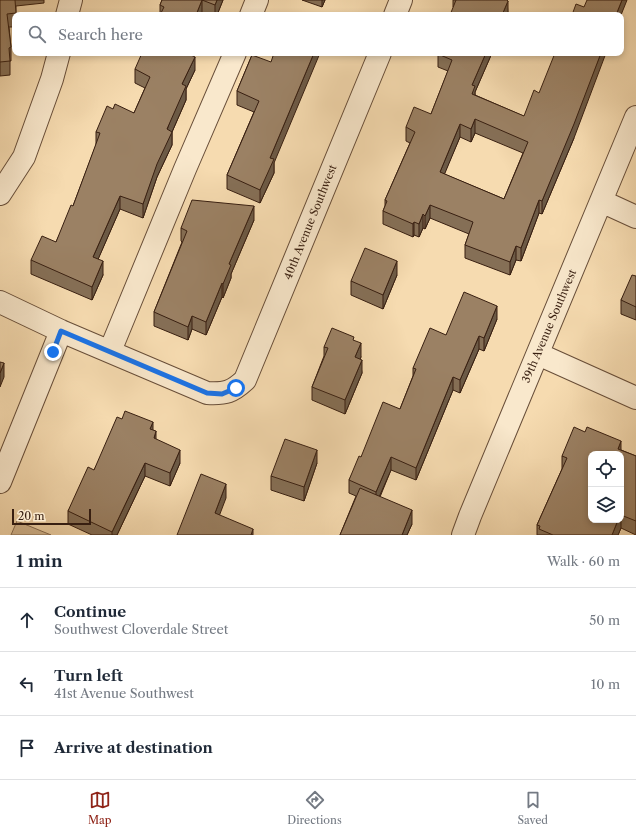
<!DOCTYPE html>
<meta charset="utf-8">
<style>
:root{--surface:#fff;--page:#f2f2f3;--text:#1f2937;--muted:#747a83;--line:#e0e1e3;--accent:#8f2418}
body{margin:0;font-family:"Libre Caslon Text",serif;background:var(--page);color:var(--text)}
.controls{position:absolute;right:12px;bottom:12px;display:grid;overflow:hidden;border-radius:8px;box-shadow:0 2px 6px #0003}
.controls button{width:36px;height:36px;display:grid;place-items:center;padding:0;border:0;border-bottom:1px solid var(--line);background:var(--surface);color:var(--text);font:20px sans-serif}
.scale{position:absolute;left:12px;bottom:10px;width:79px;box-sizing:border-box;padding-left:4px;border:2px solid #381f11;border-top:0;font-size:11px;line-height:14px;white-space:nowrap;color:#381f11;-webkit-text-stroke:3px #f9e8cc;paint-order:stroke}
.stop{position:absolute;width:12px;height:12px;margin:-9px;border:3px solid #1a73e8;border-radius:50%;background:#fff}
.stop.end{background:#1a73e8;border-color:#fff;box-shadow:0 1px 4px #0008}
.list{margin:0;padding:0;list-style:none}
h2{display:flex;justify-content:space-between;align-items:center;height:52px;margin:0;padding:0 16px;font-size:17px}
h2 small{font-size:13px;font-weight:400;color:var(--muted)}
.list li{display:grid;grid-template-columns:26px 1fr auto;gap:12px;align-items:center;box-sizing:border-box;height:64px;padding:0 16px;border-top:1px solid var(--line)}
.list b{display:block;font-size:15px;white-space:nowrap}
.list p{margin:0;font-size:13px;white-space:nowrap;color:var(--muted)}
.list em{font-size:13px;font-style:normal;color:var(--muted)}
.icon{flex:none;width:22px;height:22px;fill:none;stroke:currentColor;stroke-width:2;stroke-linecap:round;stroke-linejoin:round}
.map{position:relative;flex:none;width:636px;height:535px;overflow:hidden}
.search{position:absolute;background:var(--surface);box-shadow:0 2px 6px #0003;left:12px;right:12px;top:12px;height:44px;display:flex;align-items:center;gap:10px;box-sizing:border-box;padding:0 14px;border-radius:8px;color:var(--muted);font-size:15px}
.sheet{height:244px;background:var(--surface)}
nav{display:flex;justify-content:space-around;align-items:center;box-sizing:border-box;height:56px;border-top:1px solid var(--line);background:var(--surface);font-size:11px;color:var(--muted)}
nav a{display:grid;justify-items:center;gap:2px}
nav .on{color:var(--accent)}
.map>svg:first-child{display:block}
.green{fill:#d6bb95;stroke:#876d53}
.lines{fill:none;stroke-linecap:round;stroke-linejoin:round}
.minor-casing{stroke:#684e39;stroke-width:24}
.minor{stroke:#f9e8cc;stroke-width:22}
.wall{fill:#856f56;stroke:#381f11;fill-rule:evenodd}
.shaded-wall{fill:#6c5a46;stroke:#381f11}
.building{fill:#9b8164;stroke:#381f11;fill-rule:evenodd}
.route{stroke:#1a73e8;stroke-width:5}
.labels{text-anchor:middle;stroke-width:3.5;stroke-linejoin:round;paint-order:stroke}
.street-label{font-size:11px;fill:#381f11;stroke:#f9e8cc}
</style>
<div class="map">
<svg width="636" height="535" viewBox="0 0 636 535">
<rect width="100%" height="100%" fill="#f6dbb0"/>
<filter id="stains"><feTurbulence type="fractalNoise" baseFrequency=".005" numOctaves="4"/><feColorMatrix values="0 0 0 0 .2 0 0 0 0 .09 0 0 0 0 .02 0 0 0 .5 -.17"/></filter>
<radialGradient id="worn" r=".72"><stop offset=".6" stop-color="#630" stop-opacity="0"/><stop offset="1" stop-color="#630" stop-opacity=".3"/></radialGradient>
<!-- green -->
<path class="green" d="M17,521L51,535H11Z"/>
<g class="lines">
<!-- minor casing -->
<g class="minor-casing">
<path id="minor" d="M67,15L71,0
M251,15L257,0
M395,15L401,0
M0,194L24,157L52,79L59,53
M601,201L636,217
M0,302L61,331L207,393C226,394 232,392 245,380L380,53
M110,351L185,169L235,53
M538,354L636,398
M0,482L61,331
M463,535L470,516L636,117"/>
</g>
<!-- minor -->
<use href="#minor" class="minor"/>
</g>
<!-- wall -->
<path class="wall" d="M0,0H44V3L16,6V15H15V27H9L11,47V61H10V75L0,76Z
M162,0H223L217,15H205L202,14V15H160V5Z
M302,0H325L322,7Z
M453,0H507L508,14L453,7Z
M492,53L475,92V95L574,138L542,214L539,213L521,261L516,260L510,275L465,258V245L469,234L430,218L425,229L423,228L419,237L414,235L413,237L383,224V211L385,206V200L410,143L406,141V127L431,114L448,71L438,67V54ZM475,133L523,153L504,199L444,174L460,137L471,142Z
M252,55L274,163V173L260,203L227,189V175L254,112L237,105V91Z
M135,69L195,70L186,89V100L172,132V145L157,177L143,218L120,209L98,259L103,275L92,300L31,274V260L56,242L73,206L96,145V132L113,109L134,113L145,88L135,83Z
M254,220L231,274V278L223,298L222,297L206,335L192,329L188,340L154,326V312L182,242L181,241V228Z
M397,275L383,309L351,295V281Z
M636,276V320L621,314V300Z
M497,319L484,351L479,349L460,393L453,390L416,480L391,470L380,497L412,524L407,535H340L356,496L349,493V480L361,457L400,409L413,376V368L446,335Z
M354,341L361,357L360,359L362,373L345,414L312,400V387L324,356V347Z
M122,419L153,430L156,440L180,463L170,486L145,476L117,535H92L68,524V511L94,470Z
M621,450L636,456V535L621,528L618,535H537V525L562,469V456ZM621,454V520H591Z
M317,463L304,501L271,490V476Z"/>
<!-- shaded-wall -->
<path class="shaded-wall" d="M202,0V15H196Z
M217,0H223L217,15H215V5Z
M322,0H325L322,7Z
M622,0H627L621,15H616Z
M508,1V15H502Z
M314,53H320L274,163V173L260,203V190L270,158Z
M486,53H492L475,92V100L472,107V85Z
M601,53H606L574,138L542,214V201Z
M195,57V70L186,89V100L172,132V145L157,177L143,218V204L182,84Z
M475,119V133L471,142V129Z
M460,124V137L440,185V172Z
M120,196V209L93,271V257Z
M539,200V213L521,261V248Z
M430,205V218L425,229V216Z
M254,206V220L231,274V278L223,298V284L229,264Z
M423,214V228L419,237V224Z
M414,222V235L413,237V224Z
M516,246V260L510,275V262Z
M103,261V275L92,300V287Z
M397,261V275L383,309V295Z
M222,283V297L206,335V322Z
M497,306V319L484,351V338Z
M192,316V329L188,340V327Z
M479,336V349L460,393V380Z
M361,343V357L355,370V357Z
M362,360V373L345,414V400Z
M4,363V377L0,387V373Z
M453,377V390L416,480V468Z
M153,422V435L150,429Z
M156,431V444L154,438Z
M621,441V455L618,449Z
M180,450V463L170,486V473Z
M317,450V463L304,501V487Z
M391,457V470L376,504V492Z
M145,463V476L117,535H112V532Z
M226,484V498L215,527V513Z
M412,510V524L407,535H402Z
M618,520H621V528L618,535H612Z
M253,529V535H251Z"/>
<!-- building -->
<path class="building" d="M0,0H15L16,13L7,14L11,47L9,48L10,61L0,62Z
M162,0H217L215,5L202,0L196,15H160L164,7L160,5Z
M456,0H507L508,1L502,15H450Z
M587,0H622L616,15H572L576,4L584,7Z
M142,53H187L195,57L182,84L186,86L167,129L172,132L157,164L143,204L120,196L93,257L103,261L92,287L31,260L42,236L56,242L71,205L73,206L100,133L96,132L107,106L113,109L115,104L134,113L150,77L135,69Z
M274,53H314L270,158L274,159L260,190L227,175L259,101L237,91L252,55L271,62Z
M439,53H486L472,85L475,86L472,94L524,116L534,90L539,93L555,53H601L574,124L542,201L539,200L521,248L516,246L510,262L465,245L473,222L430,205L425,216L423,214L419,224L414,222L413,224L383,211L387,201L385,200L415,132L406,127L414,107L431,114L452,60L438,54ZM475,119L528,142L504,199L440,172L460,124L471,129Z
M192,200L254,206L229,264L231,265L223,284L222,283L206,322L192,316L188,327L154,312L187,231L181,228Z
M365,248L397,261L383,295L351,281Z
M632,275L636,276V307L621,300Z
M464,292L497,306L484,338L479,336L460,380L453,377L416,468L391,457L376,492L349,480L359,456L361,457L383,402L400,409L416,369L413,368L430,328L446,335Z
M332,328L354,337L353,340L361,343L355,357L362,360L345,400L312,387L328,348L324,347Z
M0,362L4,363L0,373Z
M125,411L153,422L150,429L156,431L154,438L180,450L170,473L145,463L112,532L68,511L88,467L94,470L117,417L122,419Z
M574,427L585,432L587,427L621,441L618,449L636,456V521L621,515V454H591V520H618L612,535H553L539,529L540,526L537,525L567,458L562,456Z
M285,439L317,450L304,487L271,476Z
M201,474L226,484L215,513L253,529L251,535H177Z
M360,488L412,510L402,535H340Z"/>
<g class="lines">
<!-- route -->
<path class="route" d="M53,352L61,331L207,393L222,394L236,388"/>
</g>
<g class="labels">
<!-- street labels -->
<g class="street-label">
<text transform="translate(310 222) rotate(-68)" y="4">40th Avenue Southwest</text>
<text transform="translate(549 326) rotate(-67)" y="4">39th Avenue Southwest</text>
</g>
</g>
<rect width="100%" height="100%" filter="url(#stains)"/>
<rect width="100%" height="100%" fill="url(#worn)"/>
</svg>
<div class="controls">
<button><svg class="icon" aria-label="locate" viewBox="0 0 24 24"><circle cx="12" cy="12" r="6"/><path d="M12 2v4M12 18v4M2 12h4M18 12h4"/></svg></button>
<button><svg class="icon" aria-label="layers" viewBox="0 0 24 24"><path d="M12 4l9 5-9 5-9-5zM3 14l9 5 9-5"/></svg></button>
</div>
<div class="scale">20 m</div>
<div class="stop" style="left:236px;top:388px"></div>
<div class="stop end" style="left:53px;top:352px"></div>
<div class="search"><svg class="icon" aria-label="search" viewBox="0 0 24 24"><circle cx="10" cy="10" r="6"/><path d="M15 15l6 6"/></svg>Search here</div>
</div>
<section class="sheet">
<h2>1 min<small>Walk · 60 m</small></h2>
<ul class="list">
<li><svg class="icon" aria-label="ahead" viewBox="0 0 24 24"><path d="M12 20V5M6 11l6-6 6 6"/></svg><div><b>Continue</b><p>Southwest Cloverdale Street</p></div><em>50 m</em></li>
<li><svg class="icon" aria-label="left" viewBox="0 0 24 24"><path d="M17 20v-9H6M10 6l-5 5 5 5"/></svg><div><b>Turn left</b><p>41st Avenue Southwest</p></div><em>10 m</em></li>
<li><svg class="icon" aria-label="arrive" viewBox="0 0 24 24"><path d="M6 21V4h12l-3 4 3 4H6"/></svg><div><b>Arrive at destination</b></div></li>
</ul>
</section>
<nav>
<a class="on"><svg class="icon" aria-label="map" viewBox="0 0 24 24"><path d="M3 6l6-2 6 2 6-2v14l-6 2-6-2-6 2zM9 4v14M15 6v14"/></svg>Map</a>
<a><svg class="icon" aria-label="directions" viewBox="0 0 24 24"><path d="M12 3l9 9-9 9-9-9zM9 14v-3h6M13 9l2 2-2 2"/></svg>Directions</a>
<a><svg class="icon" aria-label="saved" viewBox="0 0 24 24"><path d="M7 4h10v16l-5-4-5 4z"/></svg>Saved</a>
</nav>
